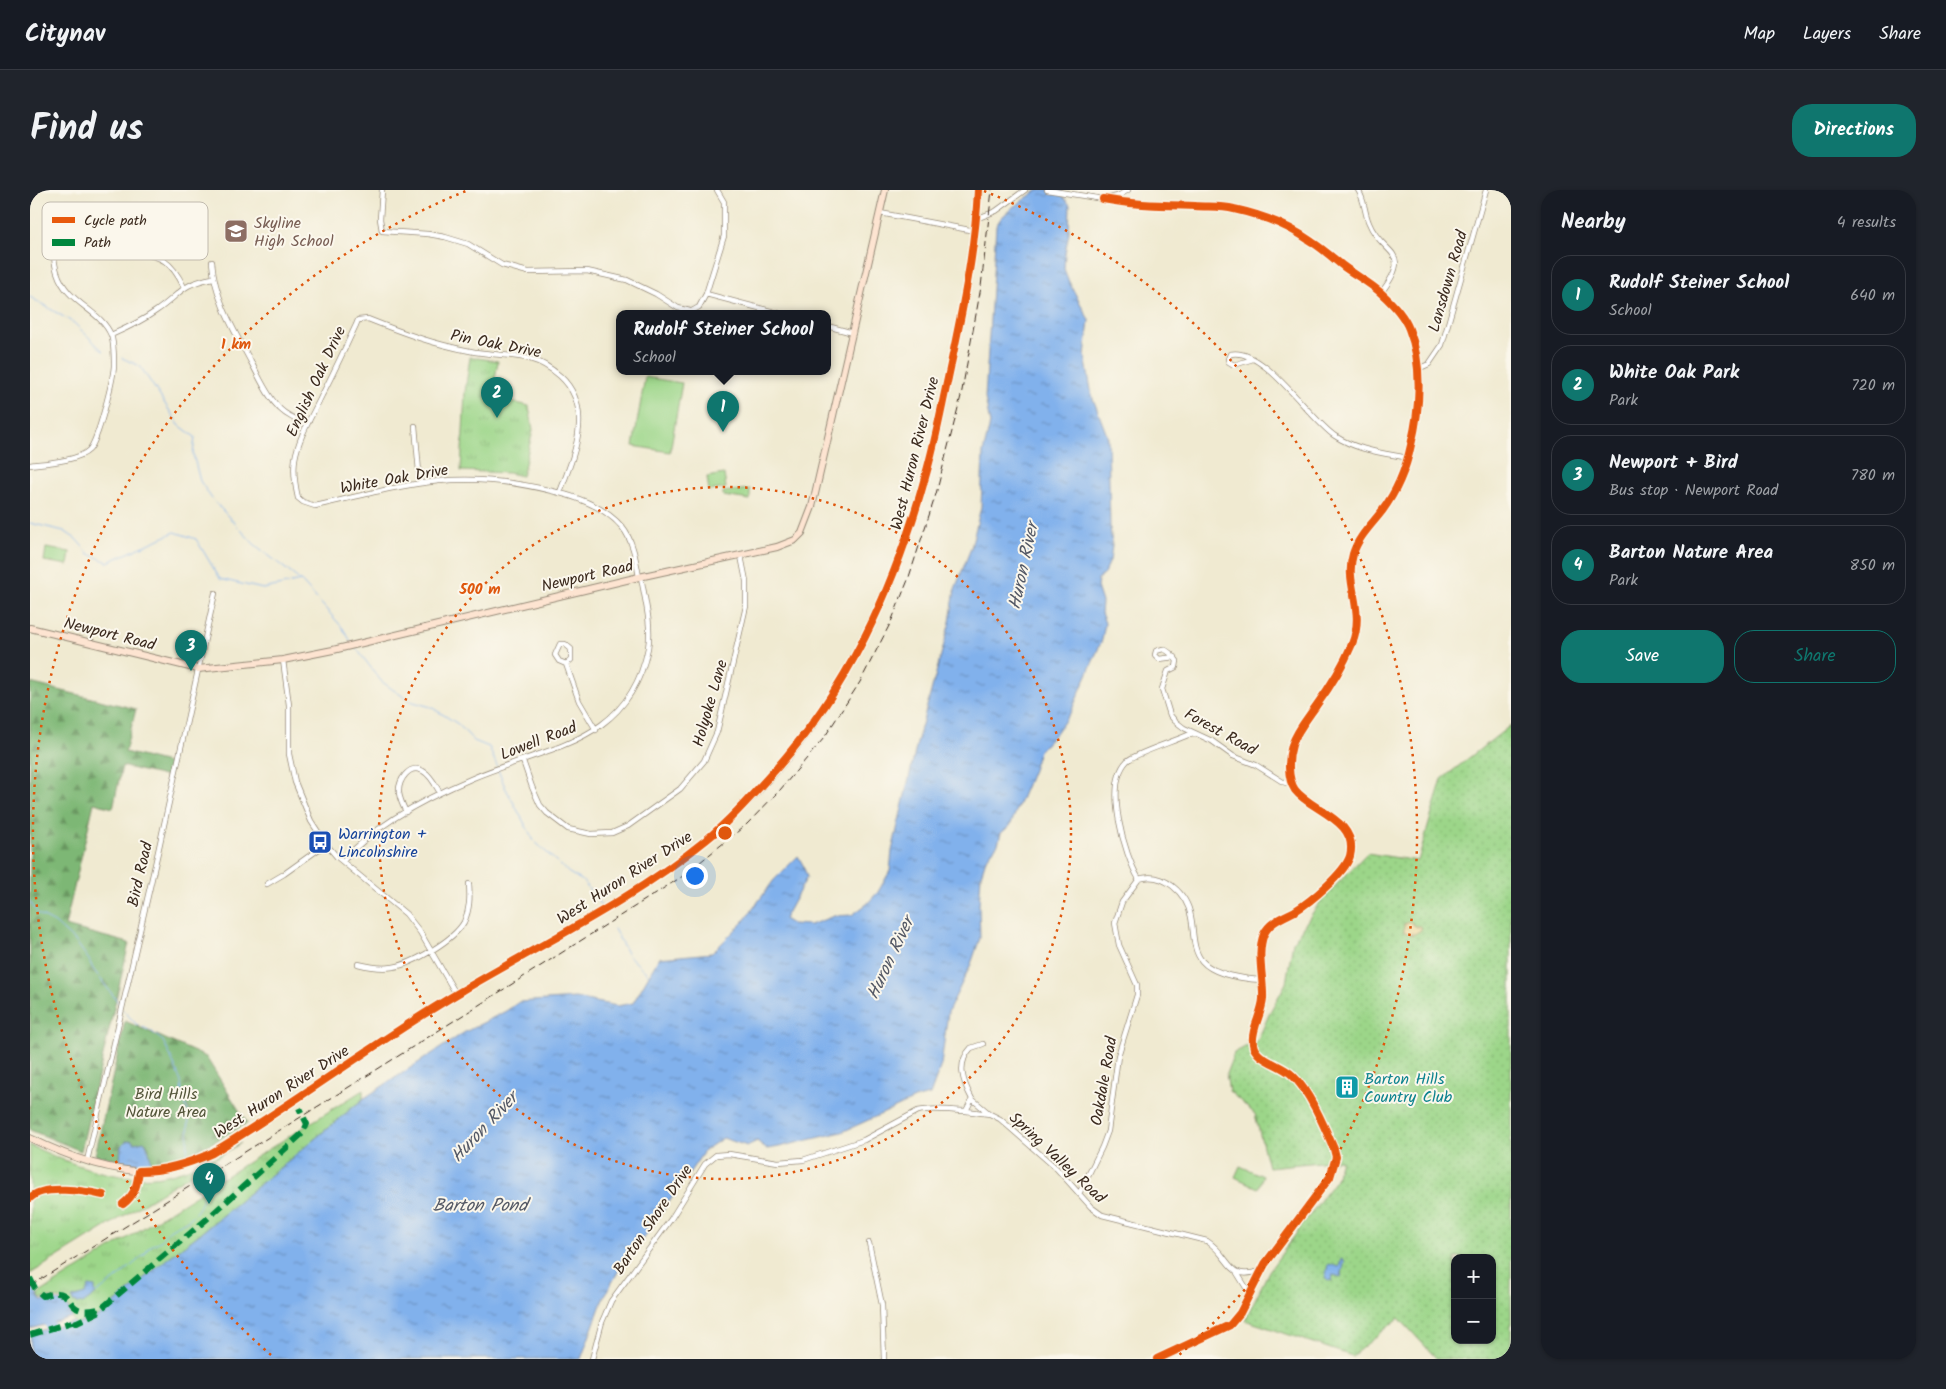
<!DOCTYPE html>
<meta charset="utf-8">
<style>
:root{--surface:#171b24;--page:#20242c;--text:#f1f3f6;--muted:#9ea1a6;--line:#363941;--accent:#0f766e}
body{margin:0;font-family:Kalam,sans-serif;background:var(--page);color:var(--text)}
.controls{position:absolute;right:15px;bottom:15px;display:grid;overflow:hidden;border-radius:10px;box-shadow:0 1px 4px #0004}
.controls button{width:45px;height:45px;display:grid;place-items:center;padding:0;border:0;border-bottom:1px solid var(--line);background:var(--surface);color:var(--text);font:25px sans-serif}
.you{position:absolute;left:664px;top:685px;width:18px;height:18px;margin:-12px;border:4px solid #fff;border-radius:50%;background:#1a73e8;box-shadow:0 0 0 8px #1a73e833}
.badge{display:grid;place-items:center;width:32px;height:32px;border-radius:50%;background:var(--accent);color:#fff;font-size:16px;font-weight:700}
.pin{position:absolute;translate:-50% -41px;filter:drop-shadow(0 1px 2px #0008)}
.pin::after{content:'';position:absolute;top:26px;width:18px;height:15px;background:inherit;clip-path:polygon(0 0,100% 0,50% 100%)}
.popup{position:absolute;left:586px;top:120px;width:215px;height:65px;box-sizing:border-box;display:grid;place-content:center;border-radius:10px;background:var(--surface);filter:drop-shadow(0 1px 4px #0005);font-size:16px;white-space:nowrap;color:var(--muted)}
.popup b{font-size:19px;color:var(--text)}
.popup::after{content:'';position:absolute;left:50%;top:100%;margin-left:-10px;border:10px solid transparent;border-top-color:var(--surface)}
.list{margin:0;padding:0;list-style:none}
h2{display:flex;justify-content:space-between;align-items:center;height:65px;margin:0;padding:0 20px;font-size:21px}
h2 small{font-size:16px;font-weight:400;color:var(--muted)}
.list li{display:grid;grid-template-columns:32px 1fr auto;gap:15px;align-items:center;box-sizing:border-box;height:80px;margin:0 10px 10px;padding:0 10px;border:1px solid var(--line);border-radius:20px}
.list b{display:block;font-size:19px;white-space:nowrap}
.list p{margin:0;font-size:16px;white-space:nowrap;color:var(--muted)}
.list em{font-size:16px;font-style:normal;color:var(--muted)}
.actions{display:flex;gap:10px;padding:15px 20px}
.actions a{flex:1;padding:11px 0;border:1px solid var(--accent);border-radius:20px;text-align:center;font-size:18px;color:var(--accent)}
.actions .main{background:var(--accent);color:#fff}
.map{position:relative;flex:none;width:1481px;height:1169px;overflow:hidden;border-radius:20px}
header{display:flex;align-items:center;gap:30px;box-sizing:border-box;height:70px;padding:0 25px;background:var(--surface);border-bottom:1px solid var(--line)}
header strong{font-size:24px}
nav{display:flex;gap:28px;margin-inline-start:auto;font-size:18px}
.intro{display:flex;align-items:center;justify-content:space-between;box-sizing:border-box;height:120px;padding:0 30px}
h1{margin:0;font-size:35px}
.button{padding:12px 22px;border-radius:20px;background:var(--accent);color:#fff;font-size:18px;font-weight:700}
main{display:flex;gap:30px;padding:0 30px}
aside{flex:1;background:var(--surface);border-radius:20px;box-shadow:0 1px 4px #0004}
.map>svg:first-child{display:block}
.grass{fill:url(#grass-dots);stroke:#6c8054;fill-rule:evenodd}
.forest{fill:url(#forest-firs);stroke:#5c704a}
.sand{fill:url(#sand-dots);stroke:#94825e}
.park{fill:url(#park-tufts);stroke:#6c8054}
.pitch{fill:#9cd689;stroke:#6c8054}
.water{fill:url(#water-ripples);stroke:#5e6e85}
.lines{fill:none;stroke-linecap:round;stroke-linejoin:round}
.stream{stroke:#81b1ec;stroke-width:1}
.river{stroke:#81b1ec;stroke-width:9}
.street-casing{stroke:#968a78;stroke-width:6}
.secondary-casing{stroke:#968a78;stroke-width:8}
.street{stroke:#fff;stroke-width:4.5}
.secondary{stroke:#fde4d1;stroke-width:6}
.rail{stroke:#3b2a1e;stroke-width:1;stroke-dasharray:8 4;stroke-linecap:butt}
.quiet{stroke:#00873e;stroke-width:6;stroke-dasharray:12 6;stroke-linecap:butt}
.cycleway-casing{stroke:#fbf7ec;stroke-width:11}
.cycleway{stroke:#e8590c;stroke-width:8}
.ring{fill:none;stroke:#df570d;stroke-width:2.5;stroke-dasharray:2.5 5}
.labels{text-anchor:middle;stroke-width:4;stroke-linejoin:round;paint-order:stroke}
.education-label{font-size:16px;fill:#785e54;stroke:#fbf7ec;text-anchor:start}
.street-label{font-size:16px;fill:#3b2a1e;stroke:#fbf7ec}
.transit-label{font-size:16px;fill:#164399;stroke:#fbf7ec;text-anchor:start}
.culture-label{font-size:16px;fill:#0d838f;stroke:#fbf7ec;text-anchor:start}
.park-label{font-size:16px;fill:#535539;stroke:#fbf7ec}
.water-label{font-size:18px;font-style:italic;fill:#545966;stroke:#fbf7ec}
.key{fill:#fbf7ec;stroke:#c1baae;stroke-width:1}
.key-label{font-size:14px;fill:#3b2a1e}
.centre{fill:#df570d;stroke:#fbf7ec;stroke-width:2.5}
.ring-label{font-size:15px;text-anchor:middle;font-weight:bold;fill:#df570d;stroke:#fbf7ec;stroke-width:4;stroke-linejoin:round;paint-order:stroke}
</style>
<header>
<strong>Citynav</strong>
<nav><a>Map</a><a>Layers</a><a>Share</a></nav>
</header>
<div class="intro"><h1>Find us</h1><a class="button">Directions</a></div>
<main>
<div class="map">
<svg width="1481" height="1169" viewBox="0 0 1481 1169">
<defs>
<pattern id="grass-dots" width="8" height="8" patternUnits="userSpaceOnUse" patternTransform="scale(1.25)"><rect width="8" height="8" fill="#9cd689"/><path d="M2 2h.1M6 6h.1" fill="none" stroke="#87b876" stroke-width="1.8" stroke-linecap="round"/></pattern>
<pattern id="forest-firs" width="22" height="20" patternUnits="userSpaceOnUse" patternTransform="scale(1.25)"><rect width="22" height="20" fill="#7db775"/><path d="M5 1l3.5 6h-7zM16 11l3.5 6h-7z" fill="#68955f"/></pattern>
<pattern id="sand-dots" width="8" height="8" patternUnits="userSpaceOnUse" patternTransform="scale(1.25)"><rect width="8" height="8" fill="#eeda9e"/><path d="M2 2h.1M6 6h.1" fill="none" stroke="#cdbb88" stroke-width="1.8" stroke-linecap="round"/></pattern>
<pattern id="park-tufts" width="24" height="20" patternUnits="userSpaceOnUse" patternTransform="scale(1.25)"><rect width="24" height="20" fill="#9cd689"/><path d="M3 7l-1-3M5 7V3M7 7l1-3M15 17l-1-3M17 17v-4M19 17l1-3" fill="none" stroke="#87b876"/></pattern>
<pattern id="water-ripples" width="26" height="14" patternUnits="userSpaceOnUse" patternTransform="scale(1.25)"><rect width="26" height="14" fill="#81b1ec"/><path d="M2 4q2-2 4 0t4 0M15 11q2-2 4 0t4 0" fill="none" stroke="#6b90bf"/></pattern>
</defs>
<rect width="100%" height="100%" fill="#fbf7ec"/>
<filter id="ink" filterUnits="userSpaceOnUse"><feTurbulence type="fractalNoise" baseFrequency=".02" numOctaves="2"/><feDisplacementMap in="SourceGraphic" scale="10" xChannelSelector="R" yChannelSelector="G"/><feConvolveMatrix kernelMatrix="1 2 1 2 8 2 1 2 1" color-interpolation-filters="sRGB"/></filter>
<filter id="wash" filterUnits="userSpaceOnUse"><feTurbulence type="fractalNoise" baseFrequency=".0096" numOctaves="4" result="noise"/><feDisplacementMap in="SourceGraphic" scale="20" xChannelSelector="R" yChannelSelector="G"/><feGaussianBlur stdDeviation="1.12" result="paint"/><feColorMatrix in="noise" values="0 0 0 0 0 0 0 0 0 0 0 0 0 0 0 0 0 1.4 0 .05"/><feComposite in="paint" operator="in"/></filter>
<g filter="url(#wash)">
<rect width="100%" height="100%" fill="#f0ead1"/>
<!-- grass -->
<path class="grass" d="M1481,535V1169H1407L1369,1128L1322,1166L1215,1130L1239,1081L1306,989L1311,970L1238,977L1225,924L1199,901L1196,884L1204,863L1228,850L1240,822L1256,793L1263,752L1290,712L1337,663L1388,671L1412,589ZM1425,1068H1462V1150H1425Z"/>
<!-- forest -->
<path class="forest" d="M0,493L106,519L95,562L141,574L138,587L92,576L83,618L64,613L35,736L99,753L51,961L0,940Z
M95,831L176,867L217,933C183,952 151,975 110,973C95,972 80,967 65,965Z"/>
<!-- sand -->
<path class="sand" d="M1379,731L1385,736H1391V740L1383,745L1374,742V734Z"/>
<!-- park -->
<path class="park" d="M440,167L468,171L462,207L499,216L503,240L492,286L478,283L431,281L435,202Z
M720,299V310L693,306V302Z
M333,900V909L171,1043L137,1069L69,1126L46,1134C41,1130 42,1125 39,1119C34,1106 22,1107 10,1109L8,1104Z
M211,953L0,1084V955C38,974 94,995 137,985C163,979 187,966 211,953Z"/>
<!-- pitch -->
<path class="pitch" d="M615,187L652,193L640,262L603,256Z
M694,284L696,298L679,301L677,287Z
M16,358L40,362L38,375L14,371Z
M1210,976L1233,986L1228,998L1205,987Z"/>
<!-- water -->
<path class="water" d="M1008,0H1033L1032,5L1040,15L1039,42L1035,63L1034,79L1039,92L1059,130L1055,166L1062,206L1078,248L1080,336L1082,356L1080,371L1074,384L1068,389L1067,397L1072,412L1071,423L1075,433L1072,450L1041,522L1026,543L1009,561L1003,580L980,636L971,643L968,654L956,669L951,685L949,715L950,748L941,774L918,822L911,875L900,905L887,908L812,942L749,957L737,959L727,951L717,956L693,948L675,960L621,1038L590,1078L573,1109L551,1169H0L1,1143L43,1132L46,1134L69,1126L137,1069L171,1043L333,909L435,842L476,821L489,812L545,808L587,816L603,813L629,768L682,763L714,731L744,690L768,666L773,675L777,687L754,729L762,734L780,735L804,726L822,725L837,714L848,702L860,681L862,661L888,549L920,432L925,399L941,358L951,317L953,263L960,234L955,208L966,36L971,28L983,17Z
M101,950L105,953L114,951C119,957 121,967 121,975H101L90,972L91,956L96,951Z
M1311,1069L1315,1071L1311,1087L1303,1085L1302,1091L1295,1089L1298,1074L1309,1077Z
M0,1092L11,1111C27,1107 37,1112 42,1127L0,1139Z
M59,1096L65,1097V1105L53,1114L43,1112L42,1108L55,1104Z"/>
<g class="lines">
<!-- stream -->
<path class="stream" d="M0,107L44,133L73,161
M92,168L110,176L149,235L165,247L163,264L170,291L182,309L224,354L271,391L312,437L322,453
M0,333L34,341L46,349L59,364L78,372L145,342L166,349L190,389L233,399L271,391
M326,458L351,491L362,499L380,511L401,517L428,534L444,551L459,557L467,576
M468,580L475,597L504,651L539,683L553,691L571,716
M0,711L8,724L25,733L46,752L59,770L63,779L91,816
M584,739L598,765L619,785
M93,820L106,834L121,841L133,851L141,867L151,892L152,907L159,924L157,968
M65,1104L86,1089L115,1064L119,1057L132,1050C137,1038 146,1037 156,1031C169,1023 177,1006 173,992"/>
<!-- river -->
<path class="river" d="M0,1109L19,1134L26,1148"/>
</g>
</g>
<g filter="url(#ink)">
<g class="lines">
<!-- street casing -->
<g class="street-casing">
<path id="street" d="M352,0L350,29L352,41L398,44L415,47L438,54L472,75L498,82L557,81L597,90L626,104L648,118L660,121
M1017,0L1073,9L1088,6L1098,0
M1328,0C1335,10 1334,22 1339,33C1352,66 1385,59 1351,103
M1073,9C1104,15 1134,15 1165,16C1178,17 1192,16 1204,19C1231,25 1260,36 1282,52C1293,59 1303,68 1313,76C1325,85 1340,93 1351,103C1361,112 1374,126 1379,139C1393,174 1390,219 1381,255C1376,279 1367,301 1352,321C1342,334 1328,347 1323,364C1314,394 1336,420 1322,454C1313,476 1300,497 1286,516C1277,529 1267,540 1262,555C1258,568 1257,588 1265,600C1281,621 1329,630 1320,666C1315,683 1280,712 1265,721C1254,727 1240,731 1234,744C1226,764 1234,788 1233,809C1232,824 1221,839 1223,854C1225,870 1251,874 1262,885C1279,900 1295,938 1304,959L1306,967L1300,987L1235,1074L1210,1123L1200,1135L1127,1169
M850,23L945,41
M946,29L966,21L995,0
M97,60C129,67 139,66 154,97
M182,72C185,110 204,140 221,172C230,188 237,206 250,219C257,226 267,230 277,234
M676,104L748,123
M660,122L669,117L676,104L694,46V12L687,0
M797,136L823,143
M81,145C97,138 112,131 126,121C151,104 150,94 183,88
M1223,169L1204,175L1199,172L1198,169L1200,164C1234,156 1278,228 1305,246C1326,260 1354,263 1378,268
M1388,179L1399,174L1412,155L1456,0
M385,236L390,293
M0,275C15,273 48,271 59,260C68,251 83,190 84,176C84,167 84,153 81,145C70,119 37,114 27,82C24,72 23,65 27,56
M530,302C544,265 565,218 530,186C521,178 511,172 500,169C481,164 459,165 440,161C403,154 373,143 338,129L328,130L326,135C315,158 304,182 292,205C282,226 269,246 265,269C263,282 265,295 268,308L273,312L285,316C326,307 367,295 409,291C447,287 485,292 522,301C548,307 575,317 592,337C603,350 606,370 609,387
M1145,467L1129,469L1125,465L1126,461L1133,459C1139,461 1143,465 1147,471L1146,477L1138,481L1132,499L1140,525L1145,531L1154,538L1182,551L1203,566L1226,575L1253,592L1263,595
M253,470L259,515V564L265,592L281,631L296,654L307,667L376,724L390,742L426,804
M536,474L529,471L525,465L530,454H535L541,459V470L536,474L549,511L566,540
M493,571L502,597L510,615L517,623L538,639L561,644L582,643L598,636L650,599L674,571L687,542L716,416V391L711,366
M376,622C373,616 370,610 369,603C368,591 379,573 393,581C401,585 406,596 410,603
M313,671C345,634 398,607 443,588C517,556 599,554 618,458C622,435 615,410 611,387
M1109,689C1133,681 1157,703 1161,727C1164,741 1162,759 1172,771C1184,785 1215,789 1233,790
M237,694L254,684L296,654
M328,774C340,777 351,779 363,777C383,774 424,750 434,732C440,719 440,707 439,694
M942,909L960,924
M936,921L960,924L970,929L1027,979L1061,1017L1072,1025L1177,1051C1202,1067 1197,1093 1232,1080
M57,971L128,662L185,403
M1049,1004L1072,957L1078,941L1088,866L1107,805V795L1089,755L1085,733L1092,712L1109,689C1094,664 1074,595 1097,571C1104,564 1145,551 1158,545L1166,544
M839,1053L852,1115L854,1169
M1207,1083L1220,1104
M562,1169L572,1132L581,1111L641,1029L675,974L686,965L699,964L748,972L773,970L834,950L888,921C903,917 920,921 936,921L942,909C933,892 926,874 941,858L953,854"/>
</g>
<!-- secondary casing -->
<g class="secondary-casing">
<path id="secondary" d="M0,438L168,479L253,470L303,460L609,387L747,357L765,350L772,343L782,317L855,0
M0,948C39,967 94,988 137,979C173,971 201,951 231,932C271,906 310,879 350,853C378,835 405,816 433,800C515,753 602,710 676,650C717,617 763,565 792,522C840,448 874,366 897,281C906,250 911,217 918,186C932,125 945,63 948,0"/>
</g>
<!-- street -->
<use href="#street" class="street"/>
<!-- secondary -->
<use href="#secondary" class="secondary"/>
<!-- rail -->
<path class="rail" d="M0,1096L343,882L653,686L717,634L750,600L794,548L830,492L861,432L878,390L906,304L931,206L951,97L962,0"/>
<!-- quiet -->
<path class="quiet" d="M0,1088L5,1098L13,1106C18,1105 23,1102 28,1103C46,1105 35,1128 72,1118L177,1029L273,943L277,934L269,918
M43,1131L45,1133L70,1121
M0,1145L42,1132"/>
<!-- cycleway casing -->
<g class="cycleway-casing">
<path id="cycleway" d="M1073,9C1104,15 1134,15 1165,16C1178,17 1192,16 1204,19C1231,25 1260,36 1282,52C1293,59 1303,68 1313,76C1325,85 1340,93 1351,103C1361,112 1374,126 1379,139C1393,174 1390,219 1381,255C1376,279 1367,301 1352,321C1342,334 1328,347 1323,364C1314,394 1336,420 1322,454C1313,476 1300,497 1286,516C1277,529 1267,540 1262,555C1258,568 1257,588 1265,600C1281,621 1329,630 1320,666C1315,683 1280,712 1265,721C1254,727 1240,731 1234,744C1226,764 1234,788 1233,809C1232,824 1221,839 1223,854C1225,870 1251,874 1262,885C1279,900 1295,938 1304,959L1306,967L1300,987L1235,1074L1210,1123L1200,1135L1127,1169
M0,1008C13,994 55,1001 73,1005
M93,1014C105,1005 107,995 109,981C135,981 158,974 182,963C267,912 345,852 430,802C513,753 601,711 676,650C698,632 717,611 736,590C817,503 865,398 896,284C905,253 911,220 918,188C931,126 945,63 948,0"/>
</g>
<!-- cycleway -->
<use href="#cycleway" class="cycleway"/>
</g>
</g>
<!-- distance rings -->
<g class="ring">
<circle cx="695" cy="643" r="346"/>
<path d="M241 1165A692 692 0 0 1 436 1M954 1A692 692 0 0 1 1149 1165"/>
</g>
<!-- icons -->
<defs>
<g id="school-square" transform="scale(1.25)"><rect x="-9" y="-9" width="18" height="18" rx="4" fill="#8d6e63" stroke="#fbf7ec"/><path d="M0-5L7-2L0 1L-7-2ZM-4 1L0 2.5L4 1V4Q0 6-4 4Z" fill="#fff"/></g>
<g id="bus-square" transform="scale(1.25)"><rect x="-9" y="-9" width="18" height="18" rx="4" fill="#1a4fb4" stroke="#fbf7ec"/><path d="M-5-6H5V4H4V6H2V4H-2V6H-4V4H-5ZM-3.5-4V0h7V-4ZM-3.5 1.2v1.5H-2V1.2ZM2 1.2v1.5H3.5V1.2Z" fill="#fff"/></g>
<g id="building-square" transform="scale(1.25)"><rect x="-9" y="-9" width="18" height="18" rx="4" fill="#0f9aa8" stroke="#fbf7ec"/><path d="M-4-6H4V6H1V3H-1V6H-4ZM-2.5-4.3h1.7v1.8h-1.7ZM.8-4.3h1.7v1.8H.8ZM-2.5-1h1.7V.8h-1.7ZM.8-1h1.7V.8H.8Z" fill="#fff"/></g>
</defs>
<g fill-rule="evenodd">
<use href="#school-square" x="206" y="41"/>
<use href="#bus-square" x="290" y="652"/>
<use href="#building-square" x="1317" y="897"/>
</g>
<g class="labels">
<!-- education labels -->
<g class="education-label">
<text x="224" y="38">Skyline<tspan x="224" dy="18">High School</tspan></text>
</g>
<!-- street labels -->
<g class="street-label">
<text transform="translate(1417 91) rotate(-74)" y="6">Lansdown Road</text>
<text transform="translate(466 153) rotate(11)" y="6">Pin Oak Drive</text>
<text transform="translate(285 191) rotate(-65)" y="6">English Oak Drive</text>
<text transform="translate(884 263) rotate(-76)" y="6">West Huron River Drive</text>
<text transform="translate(364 288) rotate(-10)" y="6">White Oak Drive</text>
<text transform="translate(557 385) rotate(-13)" y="6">Newport Road</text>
<text transform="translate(80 443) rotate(14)" y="6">Newport Road</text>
<text transform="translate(679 513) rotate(-74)" y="6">Holyoke Lane</text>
<text transform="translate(1191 541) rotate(29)" y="6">Forest Road</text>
<text transform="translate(508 550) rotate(-21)" y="6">Lowell Road</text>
<text transform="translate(109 684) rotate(-77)" y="6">Bird Road</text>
<text transform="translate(594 687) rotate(-33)" y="6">West Huron River Drive</text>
<text transform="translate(1073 891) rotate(-80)" y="6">Oakdale Road</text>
<text transform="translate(251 901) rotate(-33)" y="6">West Huron River Drive</text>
<text transform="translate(1028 967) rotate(43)" y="6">Spring Valley Road</text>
<text transform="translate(622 1029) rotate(-56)" y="6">Barton Shore Drive</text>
</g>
<!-- transit labels -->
<g class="transit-label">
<text x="308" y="649">Warrington +<tspan x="308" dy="18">Lincolnshire</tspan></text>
</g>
<!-- culture labels -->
<g class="culture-label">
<text x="1334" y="894">Barton Hills<tspan x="1334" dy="18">Country Club</tspan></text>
</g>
<!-- park labels -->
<g class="park-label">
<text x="136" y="909">Bird Hills<tspan x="136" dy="18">Nature Area</tspan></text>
</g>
<!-- water labels -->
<g class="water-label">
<text transform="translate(993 376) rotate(-78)" y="6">Huron River</text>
<text transform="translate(860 768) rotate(-65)" y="6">Huron River</text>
<text transform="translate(454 937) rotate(-47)" y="6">Huron River</text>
<text x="450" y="1021">Barton Pond</text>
</g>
</g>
<!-- legend -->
<rect x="12" y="12" width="166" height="58" rx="8" class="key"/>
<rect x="22" y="27" width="23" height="6" fill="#e8590c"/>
<rect x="22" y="49" width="23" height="7" fill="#00873e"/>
<g class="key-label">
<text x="54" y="35">Cycle path</text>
<text x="54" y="57">Path</text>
</g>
<circle cx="695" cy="643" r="8" class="centre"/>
<g class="ring-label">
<text x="206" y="159">1 km</text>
<text x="450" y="404">500 m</text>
</g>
</svg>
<div class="controls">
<button>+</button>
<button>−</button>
</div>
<div class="you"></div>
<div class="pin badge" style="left:693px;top:242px">1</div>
<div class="popup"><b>Rudolf Steiner School</b>School</div>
<div class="pin badge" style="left:467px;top:228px">2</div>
<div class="pin badge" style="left:161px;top:481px">3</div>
<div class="pin badge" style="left:179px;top:1014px">4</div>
</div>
<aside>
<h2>Nearby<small>4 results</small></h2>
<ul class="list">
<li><span class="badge">1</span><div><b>Rudolf Steiner School</b><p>School</p></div><em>640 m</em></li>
<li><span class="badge">2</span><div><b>White Oak Park</b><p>Park</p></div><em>720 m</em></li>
<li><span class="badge">3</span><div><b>Newport + Bird</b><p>Bus stop · Newport Road</p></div><em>780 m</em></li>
<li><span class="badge">4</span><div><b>Barton Nature Area</b><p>Park</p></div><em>850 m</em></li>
</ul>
<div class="actions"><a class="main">Save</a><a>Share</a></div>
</aside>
</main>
